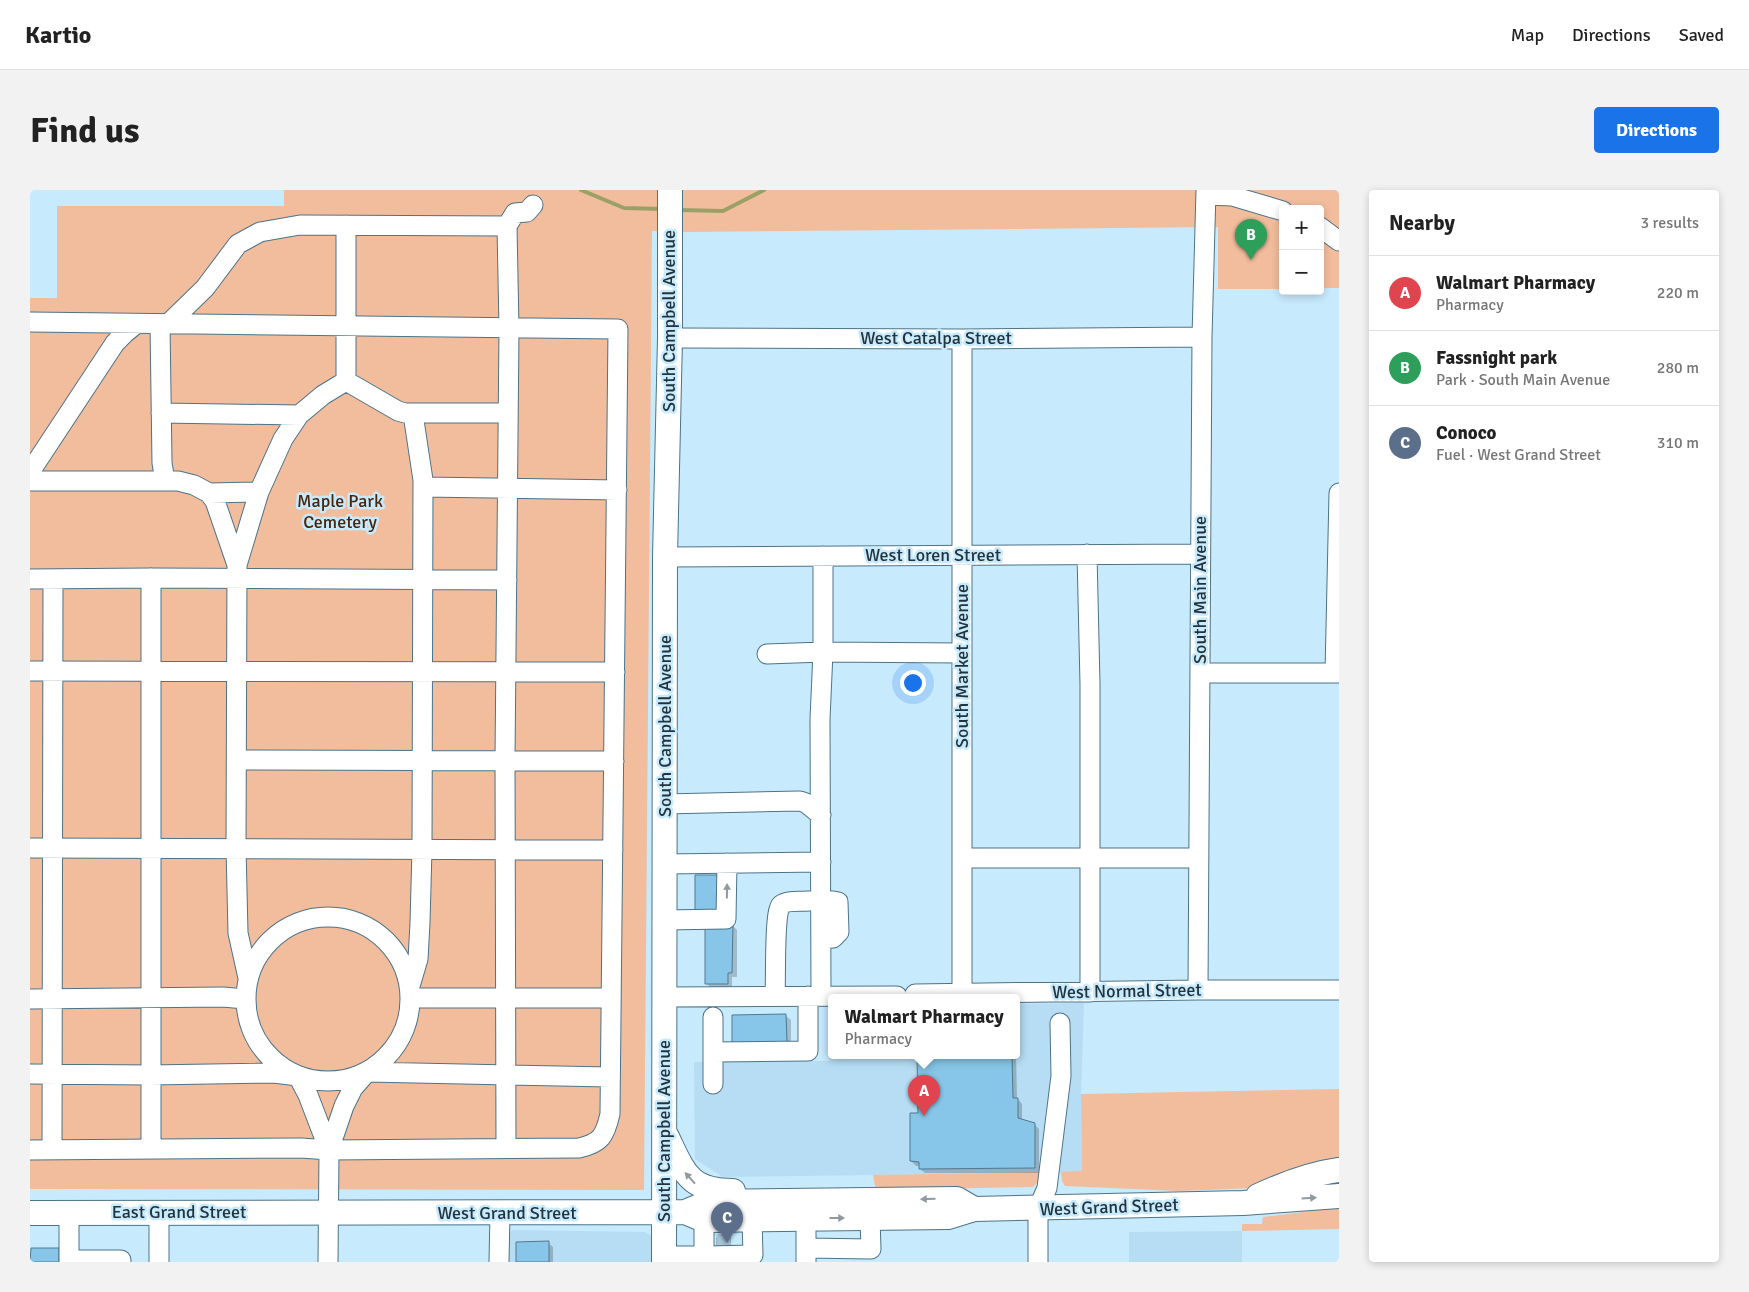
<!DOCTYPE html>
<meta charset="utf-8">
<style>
:root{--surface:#fff;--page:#f2f2f2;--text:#222;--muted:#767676;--line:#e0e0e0;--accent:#1a73e8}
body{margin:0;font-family:Signika,sans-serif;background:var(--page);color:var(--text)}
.controls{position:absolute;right:15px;top:15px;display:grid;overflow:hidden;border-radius:5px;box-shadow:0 2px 8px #0003}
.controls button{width:45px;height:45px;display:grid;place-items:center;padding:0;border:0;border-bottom:1px solid var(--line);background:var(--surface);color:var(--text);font:25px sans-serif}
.you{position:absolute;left:882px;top:492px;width:18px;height:18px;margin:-12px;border:4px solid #fff;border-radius:50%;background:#1a73e8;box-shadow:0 0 0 8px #1a73e833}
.badge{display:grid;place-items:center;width:32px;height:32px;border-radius:50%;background:var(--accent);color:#fff;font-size:16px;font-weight:700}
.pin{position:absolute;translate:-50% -41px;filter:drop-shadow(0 1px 2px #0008)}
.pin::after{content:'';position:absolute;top:26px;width:18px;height:15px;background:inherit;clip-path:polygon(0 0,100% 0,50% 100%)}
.popup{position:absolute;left:798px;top:804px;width:192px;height:65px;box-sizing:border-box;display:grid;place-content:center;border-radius:5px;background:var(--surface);filter:drop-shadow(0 1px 4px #0005);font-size:16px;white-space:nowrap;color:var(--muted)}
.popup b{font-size:19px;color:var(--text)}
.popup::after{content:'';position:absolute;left:50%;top:100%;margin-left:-10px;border:10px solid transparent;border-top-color:var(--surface)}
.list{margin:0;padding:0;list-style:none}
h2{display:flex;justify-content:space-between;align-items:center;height:65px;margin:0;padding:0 20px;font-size:21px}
h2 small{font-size:16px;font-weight:400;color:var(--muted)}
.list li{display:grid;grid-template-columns:32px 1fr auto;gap:15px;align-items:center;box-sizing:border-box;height:75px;padding:0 20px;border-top:1px solid var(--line)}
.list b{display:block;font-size:19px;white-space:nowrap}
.list p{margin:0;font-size:16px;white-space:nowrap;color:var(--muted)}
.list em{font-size:16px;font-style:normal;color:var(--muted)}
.map{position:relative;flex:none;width:1309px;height:1072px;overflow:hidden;border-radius:5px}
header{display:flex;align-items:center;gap:30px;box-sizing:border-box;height:70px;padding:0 25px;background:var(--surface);border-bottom:1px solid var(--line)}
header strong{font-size:24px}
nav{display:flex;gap:28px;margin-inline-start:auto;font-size:18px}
.intro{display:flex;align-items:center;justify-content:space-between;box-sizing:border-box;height:120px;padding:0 30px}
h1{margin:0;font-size:35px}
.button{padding:12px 22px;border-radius:5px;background:var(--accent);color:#fff;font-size:18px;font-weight:700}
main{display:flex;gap:30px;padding:0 30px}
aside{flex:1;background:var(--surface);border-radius:5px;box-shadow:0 2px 8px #0003}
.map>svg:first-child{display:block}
.built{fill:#b6ddf3}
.green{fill:#f2bd9c}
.shadow{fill:#0003}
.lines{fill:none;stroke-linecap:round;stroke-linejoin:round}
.stream{stroke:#9ba166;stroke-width:4}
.building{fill:#87c6e8;stroke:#52788e}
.minor-tunnel{stroke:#a7c5d6;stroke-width:19;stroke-dasharray:19 9;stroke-linecap:butt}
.minor-casing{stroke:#4c7388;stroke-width:21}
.major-casing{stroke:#4c7388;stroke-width:26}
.minor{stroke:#fff;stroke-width:19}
.major{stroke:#fff;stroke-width:24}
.oneway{fill:#90999e}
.labels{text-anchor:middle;stroke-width:5;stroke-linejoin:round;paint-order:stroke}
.street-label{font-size:18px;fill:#22333c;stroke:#c8eafd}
.park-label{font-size:18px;fill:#49250b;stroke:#c8eafd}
</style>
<header>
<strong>Kartio</strong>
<nav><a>Map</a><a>Directions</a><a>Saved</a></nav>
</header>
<div class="intro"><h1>Find us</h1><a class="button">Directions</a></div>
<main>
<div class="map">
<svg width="1309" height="1072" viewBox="0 0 1309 1072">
<rect width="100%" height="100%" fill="#c8eafd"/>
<!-- built -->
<path class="built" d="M1054,813L1051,904L1052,982L693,987L665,969L664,872L799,871V816H801L802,865H986L987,814Z
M483,1040L615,1042L623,1047L626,1072H474L478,1043Z
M1212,1041V1072H1099V1042Z"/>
<!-- green -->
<path class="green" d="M254,0H1309V98H1290V19H1253V99H1188V37L655,42L622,41L614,1000L0,999V108H27V16H254Z
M1309,899V971L1224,998L1149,1001L1035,996L1032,991L1031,982L1052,981L1051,904Z
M1010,982L1011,989L1003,997L851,1000L845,996L843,985Z
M1309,1015V1039L1212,1041V1034H1232L1233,1027L1273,1022Z"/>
<!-- shadow -->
<path class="shadow" d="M702,735L707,740V787H702V798H681L676,793Z
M756,826L761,830V856L708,857Z
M986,862L987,908L992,914V931L1004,934L1009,939V983H895L890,979V976H886L881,971L889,924V865H986Z
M518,1053L523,1057V1072H488Z"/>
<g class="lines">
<!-- stream -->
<path class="stream" d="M551,0L594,18L632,19
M649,20L693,21L734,0"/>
</g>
<!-- building -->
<path class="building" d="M665,685H692L693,723H665Z
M675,734H703L702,783H698V794H675Z
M756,824L757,852L702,853V825Z
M887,865H982L983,908H988V928L1005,933V978L889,979V972L880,971V923H888Z
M687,1047H700L701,1060H687Z
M519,1051V1072H486V1052Z
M1,1058H29V1072H0Z"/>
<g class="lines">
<!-- minor-tunnel -->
<path class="minor-tunnel" d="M687,1054L701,1053"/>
<!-- minor casing -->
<g class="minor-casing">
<path id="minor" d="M1176,5L1202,6L1253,21
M1290,37L1309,51
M0,132L588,139L580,924C575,946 571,953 549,958L299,960L271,958L0,960
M130,134L132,273L135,291
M138,134L175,98L208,54L230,42L270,35L477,36
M640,148L932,149L1172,147
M316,191L368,221L375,223H478
M316,191V35
M131,223L269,225
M0,282L85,153L95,143L106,134
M0,291H148L164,295L179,303L185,311L207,375
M393,297L587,300
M179,303L229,302
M1057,364L1060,494V802
M793,366V462L932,463
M635,367L1170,364
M0,389L121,388L477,390
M737,464L793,462L790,529L791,806
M0,481L585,482
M1170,483H1309
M1305,483L1309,303
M207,570L584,571
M634,614L770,611L776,613L791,625
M0,658L583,660
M932,668H1169
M634,674L791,672
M216 809a82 82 0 1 1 164 0a82 82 0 1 1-164 0Z
M634,730L696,729L697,673
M218,788L208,743L206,658L207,375L229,302L253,249L269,225L293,205L316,191
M380,796L388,769L390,733L392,659L393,290L383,224
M1168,800L1172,147L1176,0
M885,804L1168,800H1309
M932,804V149
M745,806C746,794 744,720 751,715C757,710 770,712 778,711C787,711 799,709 808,712L809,742L803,748L791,749
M634,807L867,806
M381,808H581
M0,809L193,807L215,809
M683,862L778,861V806
M0,884L120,885L244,883L268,886L278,905L299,960
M683,894V827
M476,958L475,570L479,138L477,36L485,23L497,22L503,15
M121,959V388
M22,960L23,389
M39,1023V1072
M776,1058L841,1059L840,1028
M634,1066H678V1072
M674,1066V1030
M678,1066L723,1065L722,1029
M39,1070H91V1072
M129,1072V1022
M298,1072L299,960L314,916L323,898L337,882L580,887
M469,1072L470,1023
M776,1072V1028
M1008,1072V1019L1017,998L1031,886L1030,833"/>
</g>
<!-- major casing -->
<g class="major-casing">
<path id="major" d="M636,945C654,982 658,1001 703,1001
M1228,1006C1254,994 1280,984 1309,980
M655,1022L679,1012L927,1009L944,1019
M0,1023L655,1022L674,1030L918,1027L944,1019L1213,1013L1309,1006
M634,1072L635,367L640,148V0"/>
</g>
<!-- minor -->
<use href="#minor" class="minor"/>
<!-- major -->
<use href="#major" class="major"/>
</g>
<!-- one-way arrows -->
<defs><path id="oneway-solid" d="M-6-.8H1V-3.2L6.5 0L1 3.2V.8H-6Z" transform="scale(1.25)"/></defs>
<g class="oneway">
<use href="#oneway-solid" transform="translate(697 701) rotate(-89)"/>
<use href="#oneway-solid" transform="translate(660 988) rotate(-132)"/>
<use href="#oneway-solid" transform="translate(1279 1008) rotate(-4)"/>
<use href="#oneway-solid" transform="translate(898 1009) rotate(179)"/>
<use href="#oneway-solid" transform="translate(807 1028)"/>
</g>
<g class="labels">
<!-- street labels -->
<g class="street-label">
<text transform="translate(639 131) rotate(-90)" y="6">South Campbell Avenue</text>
<text x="906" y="154">West Catalpa Street</text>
<text x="903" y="371">West Loren Street</text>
<text transform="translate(1170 400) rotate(-90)" y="6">South Main Avenue</text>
<text transform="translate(932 476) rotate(-90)" y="6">South Market Avenue</text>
<text transform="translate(635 536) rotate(-90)" y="6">South Campbell Avenue</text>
<text transform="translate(1097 801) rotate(-1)" y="6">West Normal Street</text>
<text transform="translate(634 941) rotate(-90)" y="6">South Campbell Avenue</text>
<text transform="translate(1079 1017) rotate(-2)" y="6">West Grand Street</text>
<text x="149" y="1028">East Grand Street</text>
<text x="477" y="1029">West Grand Street</text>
</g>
<!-- park labels -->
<g class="park-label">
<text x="310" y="317">Maple Park<tspan x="310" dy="21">Cemetery</tspan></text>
</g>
</g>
</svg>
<div class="controls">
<button>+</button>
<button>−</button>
</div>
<div class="you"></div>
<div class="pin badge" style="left:894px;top:926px;background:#e0444e">A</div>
<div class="popup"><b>Walmart Pharmacy</b>Pharmacy</div>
<div class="pin badge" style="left:1221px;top:70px;background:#2e9e5b">B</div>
<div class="pin badge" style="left:697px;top:1053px;background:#5c6f8a">C</div>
</div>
<aside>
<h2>Nearby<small>3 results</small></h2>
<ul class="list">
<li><span class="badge" style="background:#e0444e">A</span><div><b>Walmart Pharmacy</b><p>Pharmacy</p></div><em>220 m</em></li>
<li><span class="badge" style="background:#2e9e5b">B</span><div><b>Fassnight park</b><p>Park · South Main Avenue</p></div><em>280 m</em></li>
<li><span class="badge" style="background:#5c6f8a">C</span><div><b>Conoco</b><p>Fuel · West Grand Street</p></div><em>310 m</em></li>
</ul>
</aside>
</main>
